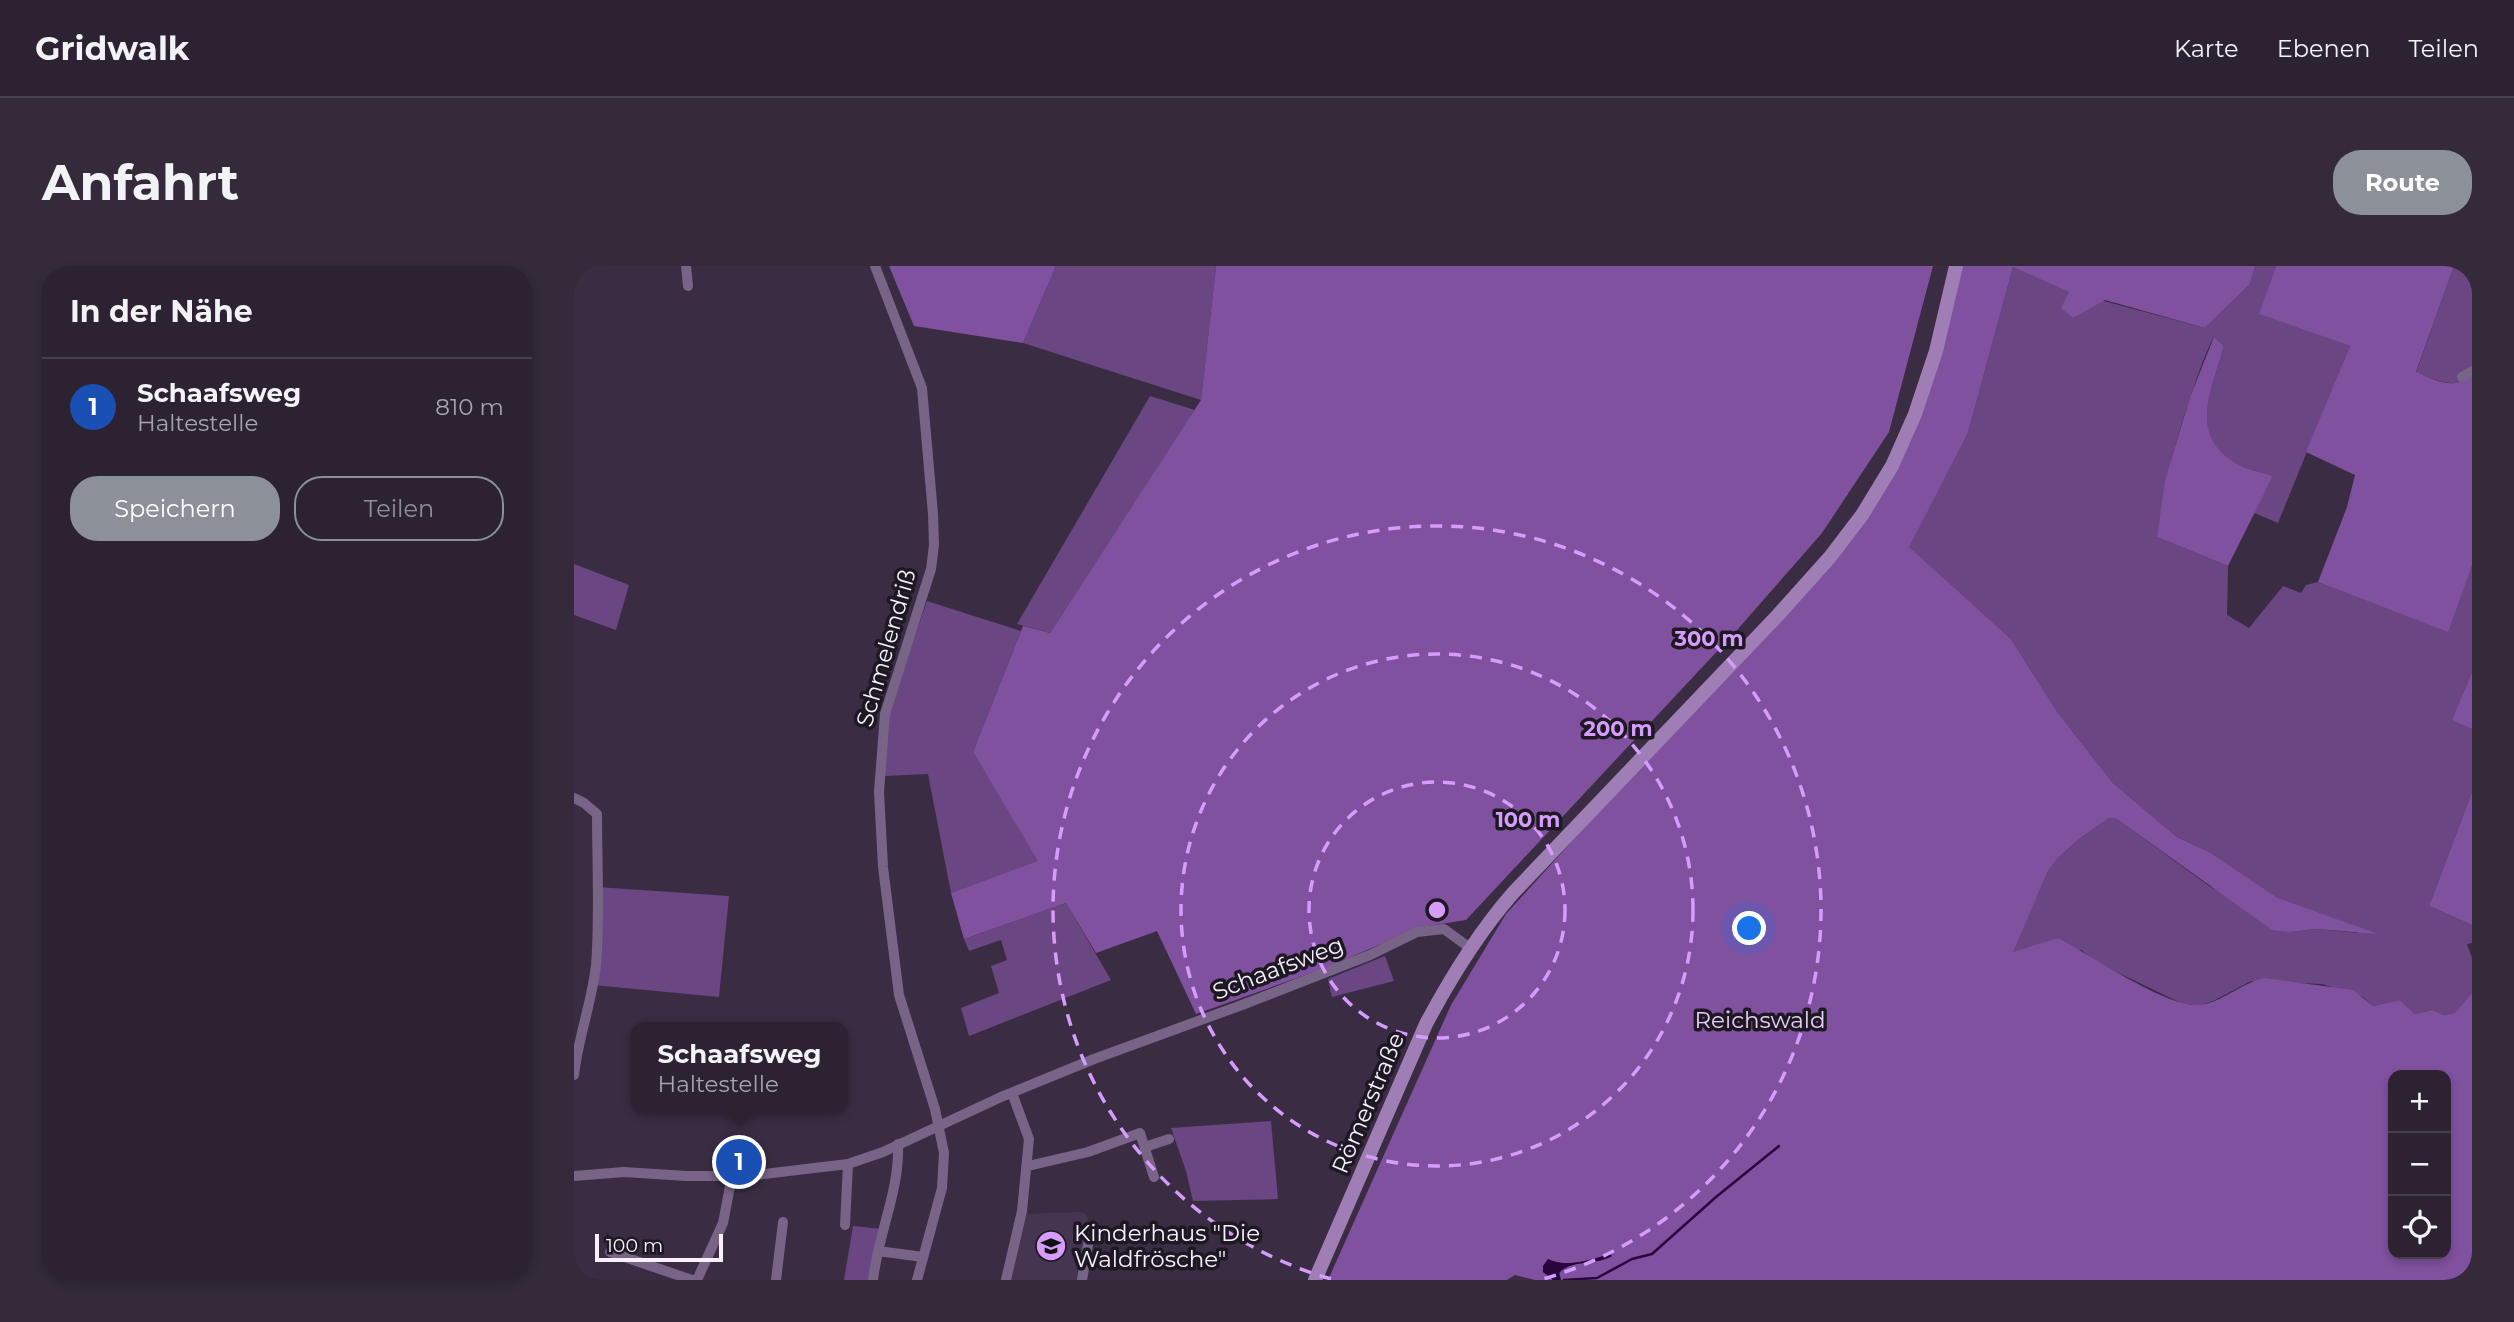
<!DOCTYPE html>
<html lang="de">
<meta charset="utf-8">
<style>
:root{--surface:#2c2232;--page:#342a3a;--text:#f1f3f6;--muted:#a6a4ac;--line:#483f4d;--accent:#8c9099}
body{margin:0;font-family:Montserrat,sans-serif;background:var(--page);color:var(--text)}
.controls{position:absolute;right:21px;bottom:21px;display:grid;overflow:hidden;border-radius:14px;box-shadow:0 4px 10px #0003}
.controls button{width:63px;height:63px;display:grid;place-items:center;padding:0;border:0;border-bottom:2px solid var(--line);background:var(--surface);color:var(--text);font:35px sans-serif}
.scale{position:absolute;left:21px;bottom:18px;width:128px;box-sizing:border-box;padding-left:7px;border:4px solid #f8f0fe;border-top:0;font-size:19px;line-height:24px;white-space:nowrap;color:#f8f0fe;-webkit-text-stroke:5px #1e1822;paint-order:stroke}
.you{position:absolute;left:1176px;top:663px;width:24px;height:24px;margin:-18px;border:5px solid #fff;border-radius:50%;background:#1a73e8;box-shadow:0 0 0 10px #1a73e833}
.badge{display:grid;place-items:center;width:46px;height:46px;border-radius:50%;background:var(--accent);color:#fff;font-size:23px;font-weight:700}
.pin{position:absolute;translate:-50% -50%;border:4px solid #fff;box-shadow:0 2px 7px #0006}
.popup{position:absolute;left:57px;top:756px;width:217px;height:91px;box-sizing:border-box;display:grid;place-content:center;border-radius:14px;background:var(--surface);filter:drop-shadow(0 2px 5px #0005);font-size:23px;white-space:nowrap;color:var(--muted)}
.popup b{font-size:26px;color:var(--text)}
.popup::after{content:'';position:absolute;left:50%;top:100%;margin-left:-14px;border:14px solid transparent;border-top-color:var(--surface)}
.list{margin:0;padding:0;list-style:none}
h2{display:flex;justify-content:space-between;align-items:center;height:91px;margin:0;padding:0 28px;font-size:30px}
h2 small{font-size:23px;font-weight:400;color:var(--muted)}
.list li{display:grid;grid-template-columns:46px 1fr auto;gap:21px;align-items:center;box-sizing:border-box;height:98px;padding:0 28px;border-top:2px solid var(--line)}
.list b{display:block;font-size:26px;white-space:nowrap}
.list p{margin:0;font-size:23px;white-space:nowrap;color:var(--muted)}
.list em{font-size:23px;font-style:normal;color:var(--muted)}
.actions{display:flex;gap:14px;padding:21px 28px}
.actions a{flex:1;padding:16px 0;border:2px solid var(--accent);border-radius:28px;text-align:center;font-size:24px;color:var(--accent)}
.actions .main{background:var(--accent);color:#fff}
.icon{flex:none;width:38px;height:38px;fill:none;stroke:currentColor;stroke-width:2;stroke-linecap:round;stroke-linejoin:round}
.map{position:relative;flex:none;width:1898px;height:1014px;overflow:hidden;border-radius:28px}
header{display:flex;align-items:center;gap:42px;box-sizing:border-box;height:98px;padding:0 35px;background:var(--surface);border-bottom:2px solid var(--line)}
header strong{font-size:33px}
nav{display:flex;gap:38px;margin-inline-start:auto;font-size:24px}
.intro{display:flex;align-items:center;justify-content:space-between;box-sizing:border-box;height:168px;padding:0 42px}
h1{margin:0;font-size:49px}
.button{padding:18px 32px;border-radius:28px;background:var(--accent);color:#fff;font-size:24px;font-weight:700}
main{display:flex;gap:42px;padding:0 42px}
aside{flex:1;background:var(--surface);border-radius:28px;box-shadow:0 4px 10px #0003}
.map>svg:first-child{display:block}
.built{fill:#453551}
.green{fill:#6a4682}
.forest{fill:#80519f;fill-rule:evenodd}
.water{fill:#2a043d}
.lines{fill:none;stroke-linecap:round;stroke-linejoin:round}
.stream{stroke:#2a043d;stroke-width:2.5}
.minor{stroke:#786486;stroke-width:10}
.secondary{stroke:#9e7eb5;stroke-width:14}
.ring{fill:none;stroke:#d59cfb;stroke-width:3.5;stroke-dasharray:12 9}
.labels{text-anchor:middle;stroke-width:7;stroke-linejoin:round;paint-order:stroke}
.street-label{font-size:23px;fill:#f8f0fe;stroke:#1e1822}
.park-label{font-size:23px;fill:#e7cef9;stroke:#1e1822}
.poi-label{font-size:23px;fill:#f8f0fe;stroke:#1e1822;text-anchor:start}
.centre{fill:#d59cfb;stroke:#1e1822;stroke-width:3.5}
.ring-label{font-size:21px;text-anchor:middle;font-weight:bold;fill:#d59cfb;stroke:#1e1822;stroke-width:7;stroke-linejoin:round;paint-order:stroke}
</style>
<header>
<strong>Gridwalk</strong>
<nav><a>Karte</a><a>Ebenen</a><a>Teilen</a></nav>
</header>
<div class="intro"><h1>Anfahrt</h1><a class="button">Route</a></div>
<main>
<aside>
<h2>In der Nähe<small></small></h2>
<ul class="list">
<li><span class="badge" style="background:#1a4fb4">1</span><div><b>Schaafsweg</b><p>Haltestelle</p></div><em>810 m</em></li>
</ul>
<div class="actions"><a class="main">Speichern</a><a>Teilen</a></div>
</aside>
<div class="map">
<svg width="1898" height="1014" viewBox="0 0 1898 1014">
<rect width="100%" height="100%" fill="#3a2d43"/>
<!-- built -->
<path class="built" d="M505,946L511,947L514,952L507,1007L503,1014H436L450,948Z"/>
<!-- green -->
<path class="green" d="M482,0H642L627,134L449,77Z
M1681,0H1702L1686,48L1776,80L1704,257L1680,247L1699,210C1687,206 1673,204 1662,198C1613,169 1638,124 1650,80L1640,71C1632,85 1627,101 1621,117C1603,167 1591,218 1583,271L1654,300L1653,349L1675,362L1709,320L1727,327L1732,319L1744,316L1873,365L1898,300V406L1879,453L1898,463V526L1855,640L1898,659V677L1893,678L1898,692V727L1882,747L1870,749L1858,744L1841,748L1826,734L1799,740L1789,731L1748,718L1677,715L1639,735L1625,740L1607,737L1526,698L1507,684L1438,686L1474,605L1484,592L1505,573L1535,552L1543,553L1554,561L1635,620L1717,666L1742,663L1785,667L1704,632L1637,587L1603,571L1539,517L1484,447L1437,373L1334,281L1394,167L1439,1L1496,26L1631,62L1676,18Z
M1880,0H1898V110C1877,124 1864,114 1842,107Z
M576,130L621,144L476,367L443,358Z
M0,298L55,319L42,364L0,349Z
M353,335L447,365L399,486L465,595L377,627L354,508L310,510L314,454L323,421Z
M23,621L155,630L145,731L19,719Z
M492,637L537,714L395,770L387,742L425,727L417,700L433,694L427,674L395,685L390,673Z
M811,690L820,715L758,731L754,713Z
M697,855L704,933L619,935L612,905L597,862Z
M279,960L309,963L299,1014H270Z"/>
<!-- forest -->
<path class="forest" d="M315,0H482L449,77L340,60Z
M642,0H1359L1315,166L1248,267L1163,364L892,654L847,661L751,702L622,748L583,665L522,687L492,637L390,673L377,627L464,595L399,486L449,360L476,367L627,134Z
M1381,0H1681L1676,18L1631,62L1531,34L1499,52L1487,42L1495,26L1439,1L1394,167L1335,281L1437,373L1484,447L1539,517L1603,571L1637,587L1704,632L1804,668L1742,663L1717,666L1698,664L1554,561L1543,553L1535,552L1505,573L1484,592L1474,605L1439,686L1484,672C1515,688 1593,742 1625,739C1646,738 1667,717 1690,712L1779,724L1799,740L1826,734L1841,748L1858,744L1870,749L1881,747L1898,727V1014H987L984,1010C992,993 1021,1000 1038,990L1036,988C1018,994 991,1002 974,993V1010L979,1014H961L941,1009L933,1014H754L877,739L932,648L1256,291L1341,148ZM1819,809H1872V988H1819Z
M1702,0H1880L1842,106C1863,115 1878,124 1898,110V300L1874,366L1744,316L1773,241L1781,209L1732,186L1776,80L1685,48Z
M1640,71L1650,80C1638,124 1613,169 1663,198C1673,204 1688,206 1699,210L1654,300L1583,271L1591,215L1616,131Z
M1898,406V463L1878,454Z
M1898,526V659L1855,640Z"/>
<!-- water -->
<path class="water" d="M1036,988L1038,990C1021,1000 1000,993 985,1006L987,1014H979L969,1006V1000L974,993C992,1003 1018,993 1036,988Z"/>
<g class="lines">
<!-- stream -->
<path class="stream" d="M990,1014L1023,1012L1058,993L1078,988L1142,931L1205,880"/>
<!-- minor -->
<path class="minor" d="M112,0L114,20
M301,0L348,122L359,248L360,279L357,303L311,448L305,526L309,601L325,729L361,843L370,887L368,922L343,1014
M1888,111L1898,105
M0,532L10,537L23,548C23,598 26,649 22,699C18,736 4,772 0,809
M571,881L595,873
M454,900L514,886L566,867L580,911
M0,910L50,906L112,910H173L274,898L309,886L427,831L520,793L668,739L796,689L843,666L870,663L896,682
M271,959L274,898
M304,985L349,991
M36,986L118,1014
M123,1014L149,957L158,910
M202,1014L209,956
M299,1014C304,968 326,924 324,878
M432,1014L448,945L455,873L438,827
M508,1014L515,973"/>
<!-- secondary -->
<path class="secondary" d="M741,1014L852,758C877,711 904,667 939,627L1204,349L1256,291L1288,249L1318,200L1341,148L1362,85L1382,0"/>
</g>
<!-- distance rings -->
<g class="ring">
<circle cx="863" cy="644" r="128"/>
<circle cx="863" cy="644" r="256"/>
<path d="M757 1013A384 384 0 1 1 969 1013"/>
</g>
<!-- icons -->
<defs>
<g id="school-disc" transform="scale(1.575)"><circle r="9.5" fill="#d59cfb" stroke="#1e1822"/><path d="M0-5L7-2L0 1L-7-2ZM-4 1L0 2.5L4 1V4Q0 6-4 4Z" fill="#111"/></g>
</defs>
<g fill-rule="evenodd">
<use href="#school-disc" x="477" y="980"/>
</g>
<g class="labels">
<!-- street labels -->
<g class="street-label">
<text transform="translate(312 382) rotate(-74)" y="8">Schmelendriß</text>
<text transform="translate(704 702) rotate(-21)" y="8">Schaafsweg</text>
<text transform="translate(794 837) rotate(-67)" y="8">Römerstraße</text>
</g>
<!-- park labels -->
<g class="park-label">
<text x="1186" y="762">Reichswald</text>
</g>
<!-- poi labels -->
<g class="poi-label">
<text x="500" y="975">Kinderhaus "Die<tspan x="500" dy="26">Waldfrösche"</tspan></text>
</g>
</g>
<circle cx="863" cy="644" r="10" class="centre"/>
<g class="ring-label">
<text x="1135" y="380">300 m</text>
<text x="1044" y="470">200 m</text>
<text x="954" y="561">100 m</text>
</g>
</svg>
<div class="controls">
<button>+</button>
<button>−</button>
<button><svg class="icon" aria-label="locate" viewBox="0 0 24 24"><circle cx="12" cy="12" r="6"/><path d="M12 2v4M12 18v4M2 12h4M18 12h4"/></svg></button>
</div>
<div class="scale">100 m</div>
<div class="you"></div>
<div class="pin badge" style="left:165px;top:896px;background:#1a4fb4">1</div>
<div class="popup"><b>Schaafsweg</b>Haltestelle</div>
</div>
</main>
